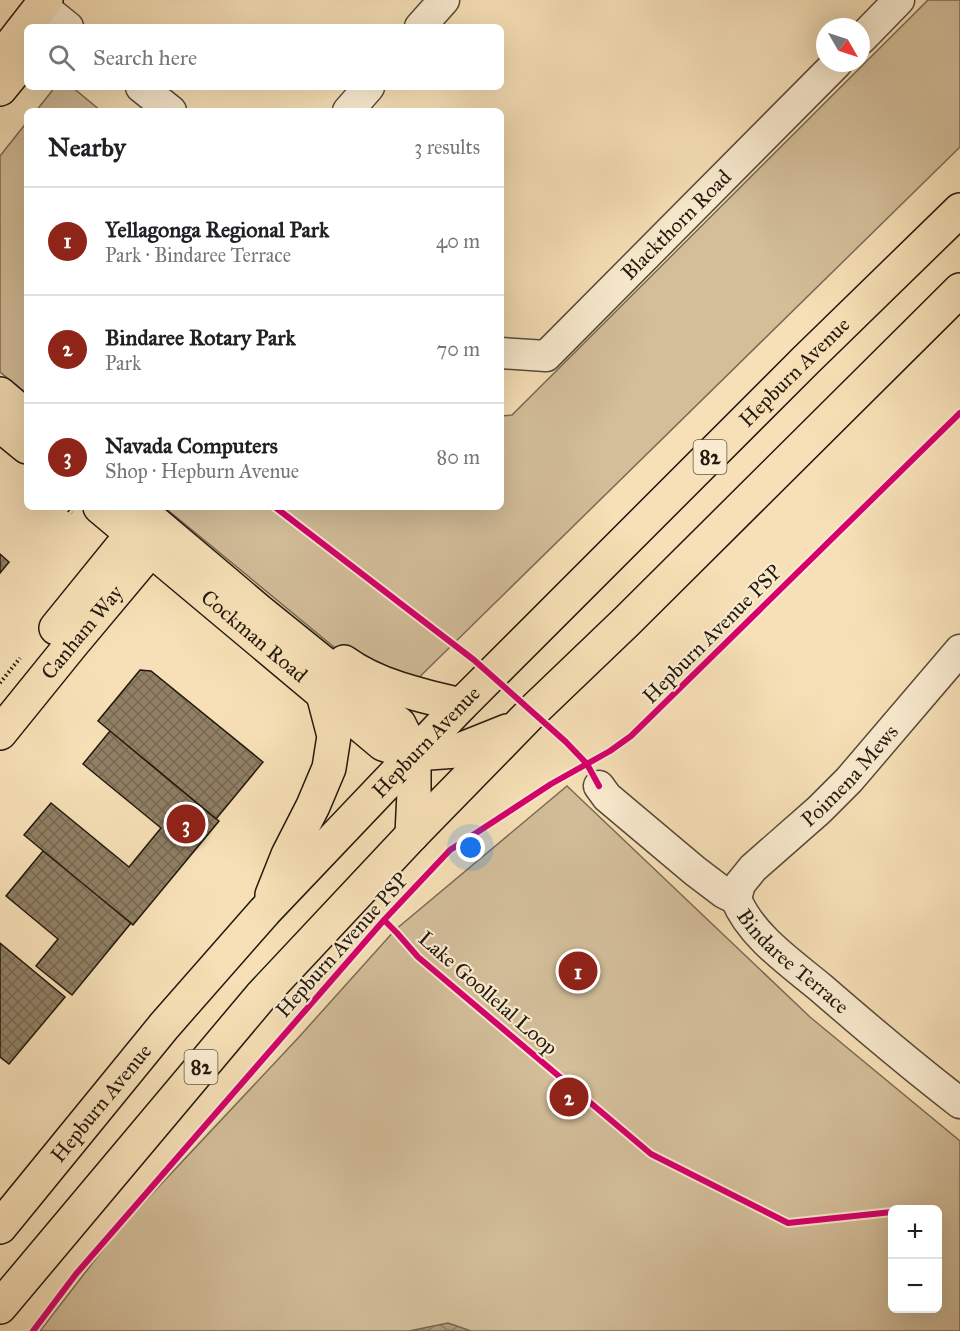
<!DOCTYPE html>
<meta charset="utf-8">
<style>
:root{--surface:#fff;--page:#f6f6f6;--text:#202124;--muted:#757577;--line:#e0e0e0;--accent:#8f2418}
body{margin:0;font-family:"IM FELL Great Primer",serif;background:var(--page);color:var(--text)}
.controls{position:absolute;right:18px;bottom:18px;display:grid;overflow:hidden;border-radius:9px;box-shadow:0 6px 24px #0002}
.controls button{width:54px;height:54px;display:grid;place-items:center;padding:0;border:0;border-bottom:2px solid var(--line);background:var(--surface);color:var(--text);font:30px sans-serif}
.compass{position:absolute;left:816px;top:18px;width:54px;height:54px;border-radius:50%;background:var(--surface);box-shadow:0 6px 24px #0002;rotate:129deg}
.you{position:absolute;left:471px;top:848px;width:21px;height:21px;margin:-15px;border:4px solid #fff;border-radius:50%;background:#1a73e8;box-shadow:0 0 0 9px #1a73e833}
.badge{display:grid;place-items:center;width:39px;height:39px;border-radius:50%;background:var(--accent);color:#fff;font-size:20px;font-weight:700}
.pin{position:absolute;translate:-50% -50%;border:3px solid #fff;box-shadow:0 2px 6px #0006}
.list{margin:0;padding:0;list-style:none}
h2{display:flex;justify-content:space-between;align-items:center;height:78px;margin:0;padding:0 24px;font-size:26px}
h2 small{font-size:20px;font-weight:400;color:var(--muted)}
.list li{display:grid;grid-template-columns:39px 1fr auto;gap:18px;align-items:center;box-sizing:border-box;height:108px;padding:0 24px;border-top:2px solid var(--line)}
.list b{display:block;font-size:22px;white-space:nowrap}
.list p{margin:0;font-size:20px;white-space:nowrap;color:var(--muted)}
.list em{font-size:20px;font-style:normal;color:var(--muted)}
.icon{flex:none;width:33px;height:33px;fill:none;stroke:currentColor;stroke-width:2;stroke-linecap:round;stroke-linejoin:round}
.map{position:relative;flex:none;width:960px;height:1331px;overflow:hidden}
.search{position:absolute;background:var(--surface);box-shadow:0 6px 24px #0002;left:24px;top:24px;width:480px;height:66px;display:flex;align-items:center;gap:15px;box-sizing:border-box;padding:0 21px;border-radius:9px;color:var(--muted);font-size:22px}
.panel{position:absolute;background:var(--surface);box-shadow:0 6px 24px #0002;left:24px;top:108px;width:480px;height:402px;border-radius:9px}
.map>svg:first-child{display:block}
.green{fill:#d3be9a;stroke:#7a6b54;stroke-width:1.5;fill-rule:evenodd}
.water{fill:url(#water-waves);stroke:#776750;stroke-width:1.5}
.building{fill:url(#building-cross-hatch);stroke:#22180d;stroke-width:1.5}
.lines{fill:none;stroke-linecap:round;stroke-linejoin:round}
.minor-casing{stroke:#574a38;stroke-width:33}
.major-casing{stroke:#22180d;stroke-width:36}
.path{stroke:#22180d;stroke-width:4;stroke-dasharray:1.5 3;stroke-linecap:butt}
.minor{stroke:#faebd0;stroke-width:30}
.major{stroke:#f7e0b7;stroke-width:33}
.cycleway-casing{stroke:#faebd0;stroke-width:10}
.cycleway{stroke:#d6006c;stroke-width:6}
.labels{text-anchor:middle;stroke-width:4.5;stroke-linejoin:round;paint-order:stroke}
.shield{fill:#faebd0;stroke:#635748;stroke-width:1.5}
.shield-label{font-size:20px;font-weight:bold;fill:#22180d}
.street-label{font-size:21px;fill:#22180d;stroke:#faebd0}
</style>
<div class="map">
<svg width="960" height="1331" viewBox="0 0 960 1331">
<defs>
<pattern id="water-waves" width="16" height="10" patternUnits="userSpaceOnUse" patternTransform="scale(1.5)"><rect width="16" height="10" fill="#af9c7d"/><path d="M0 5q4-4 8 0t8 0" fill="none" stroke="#8e7e65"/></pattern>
<pattern id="building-cross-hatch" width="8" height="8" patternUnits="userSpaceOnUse" patternTransform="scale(1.5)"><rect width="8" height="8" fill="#918065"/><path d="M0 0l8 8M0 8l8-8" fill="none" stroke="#766852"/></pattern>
</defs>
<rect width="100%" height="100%" fill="#f7e0b7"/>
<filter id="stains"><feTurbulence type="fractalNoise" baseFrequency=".00333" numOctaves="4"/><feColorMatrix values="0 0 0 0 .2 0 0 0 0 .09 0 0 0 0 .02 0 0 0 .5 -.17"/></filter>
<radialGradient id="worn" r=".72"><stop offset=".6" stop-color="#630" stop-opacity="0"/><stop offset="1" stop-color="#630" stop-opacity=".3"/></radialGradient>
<!-- green -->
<path class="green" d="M928,0H960V147L397,699L164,507H501V416L512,415Z
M55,87H72L101,111H36Z
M27,122V394L0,372V156Z
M567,786L810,1017L960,1141V1331H40L118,1230L299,1037L395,930ZM892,1210H938V1308H892Z"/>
<!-- water -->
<path class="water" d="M448,1323L471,1331H409Z"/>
<!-- building -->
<path class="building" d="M0,554L9,562L0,573Z
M140,670L151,671L263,762L216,819L98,721Z
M110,731L219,821L133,925L24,835L51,803L129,867L161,828L83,764Z
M43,851L131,923L72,995L36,966L58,939L6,896Z
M0,943L65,997L9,1064L0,1057Z"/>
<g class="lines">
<!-- minor casing -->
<g class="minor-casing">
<g id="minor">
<path d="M42,6L68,27"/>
<path d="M420,27L444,0"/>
<path d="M861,39L899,0"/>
<path d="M141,87L171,111"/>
<path d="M348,111L369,87"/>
<path id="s1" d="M501,353L546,356L837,63"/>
<path id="s2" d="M599,786L607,797L695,871L724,893L736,899C751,936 791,963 821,988C866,1027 912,1066 960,1103"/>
<path id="s3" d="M736,899L740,884L753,868L819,810L849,780L960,650"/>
</g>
</g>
<!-- major casing -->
<g class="major-casing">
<g id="major">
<path d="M0,59L46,0"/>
<path d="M0,89L27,56"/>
<path d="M0,394L27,417"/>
<path d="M0,425L27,447"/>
<path id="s4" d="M100,507L383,744L414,754L457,751L507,731"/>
<path d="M136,507L259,611L399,724L414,754V792L412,835"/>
<path d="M56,628L146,517"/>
<path d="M344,662C377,686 422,696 461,705"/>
<path id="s5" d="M0,733L72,644L165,533"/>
<path d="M272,895L288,855L313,806L329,768L334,736L323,694"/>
<path id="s6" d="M0,1227L164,1026L265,911L461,705L805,361L960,210"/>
<path d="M0,1307L261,996L412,835L533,711L628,620L960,290"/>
</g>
</g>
<!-- path -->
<path class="path" d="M65,507L72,513
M0,683L20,658"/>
<!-- minor -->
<use href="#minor" class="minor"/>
<!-- major -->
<use href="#major" class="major"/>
<!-- cycleway casing -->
<g class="cycleway-casing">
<path id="cycleway" d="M275,507L474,660L566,742L587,764L599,786
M384,920L397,933L418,957L651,1154L788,1223L892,1212
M33,1331L76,1274L384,920L450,850L551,784L610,751L631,736L960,413"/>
</g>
<!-- cycleway -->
<use href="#cycleway" class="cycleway"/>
</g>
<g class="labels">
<!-- shield labels -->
<g class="shield">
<rect x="693.5" y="440" width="33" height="34" rx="4.5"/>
<rect x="184.5" y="1050" width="33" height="34" rx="4.5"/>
</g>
<g class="shield-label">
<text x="710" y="464">82</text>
<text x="201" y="1074">82</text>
</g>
<!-- street labels -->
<g class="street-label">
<text dy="7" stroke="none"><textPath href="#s1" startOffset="230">Blackthorn Road</textPath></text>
<text dy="7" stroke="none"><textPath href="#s6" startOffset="1168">Hepburn Avenue</textPath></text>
<text dy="7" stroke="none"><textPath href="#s5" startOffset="130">Canham Way</textPath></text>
<text transform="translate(712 634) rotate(-45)" y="7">Hepburn Avenue PSP</text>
<text dy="7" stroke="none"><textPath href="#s4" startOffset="201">Cockman Road</textPath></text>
<text dy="7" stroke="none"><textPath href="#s6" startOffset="646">Hepburn Avenue</textPath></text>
<text dy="7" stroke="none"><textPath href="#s3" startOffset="170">Poimena Mews</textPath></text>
<text transform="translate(342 945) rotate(-48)" y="7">Hepburn Avenue PSP</text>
<text dy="7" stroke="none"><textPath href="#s2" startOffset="264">Bindaree Terrace</textPath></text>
<text transform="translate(488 993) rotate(41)" y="7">Lake Goollelal Loop</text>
<text dy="7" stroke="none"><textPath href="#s6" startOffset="160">Hepburn Avenue</textPath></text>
</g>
</g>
<rect width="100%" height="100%" filter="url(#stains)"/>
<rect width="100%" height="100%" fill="url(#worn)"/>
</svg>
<div class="controls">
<button>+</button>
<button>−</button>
</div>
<svg class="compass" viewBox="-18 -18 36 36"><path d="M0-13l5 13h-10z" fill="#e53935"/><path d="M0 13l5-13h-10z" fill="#757577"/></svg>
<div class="you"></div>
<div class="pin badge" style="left:578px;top:971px">1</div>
<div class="pin badge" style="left:569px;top:1097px">2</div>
<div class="pin badge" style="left:186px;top:824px">3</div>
<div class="search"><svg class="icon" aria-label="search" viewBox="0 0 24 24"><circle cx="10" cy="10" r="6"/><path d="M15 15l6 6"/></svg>Search here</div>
<section class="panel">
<h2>Nearby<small>3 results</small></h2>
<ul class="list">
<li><span class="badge">1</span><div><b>Yellagonga Regional Park</b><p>Park · Bindaree Terrace</p></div><em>40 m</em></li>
<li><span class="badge">2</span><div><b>Bindaree Rotary Park</b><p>Park</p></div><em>70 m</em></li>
<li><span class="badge">3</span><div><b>Navada Computers</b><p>Shop · Hepburn Avenue</p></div><em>80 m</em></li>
</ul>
</section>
</div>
